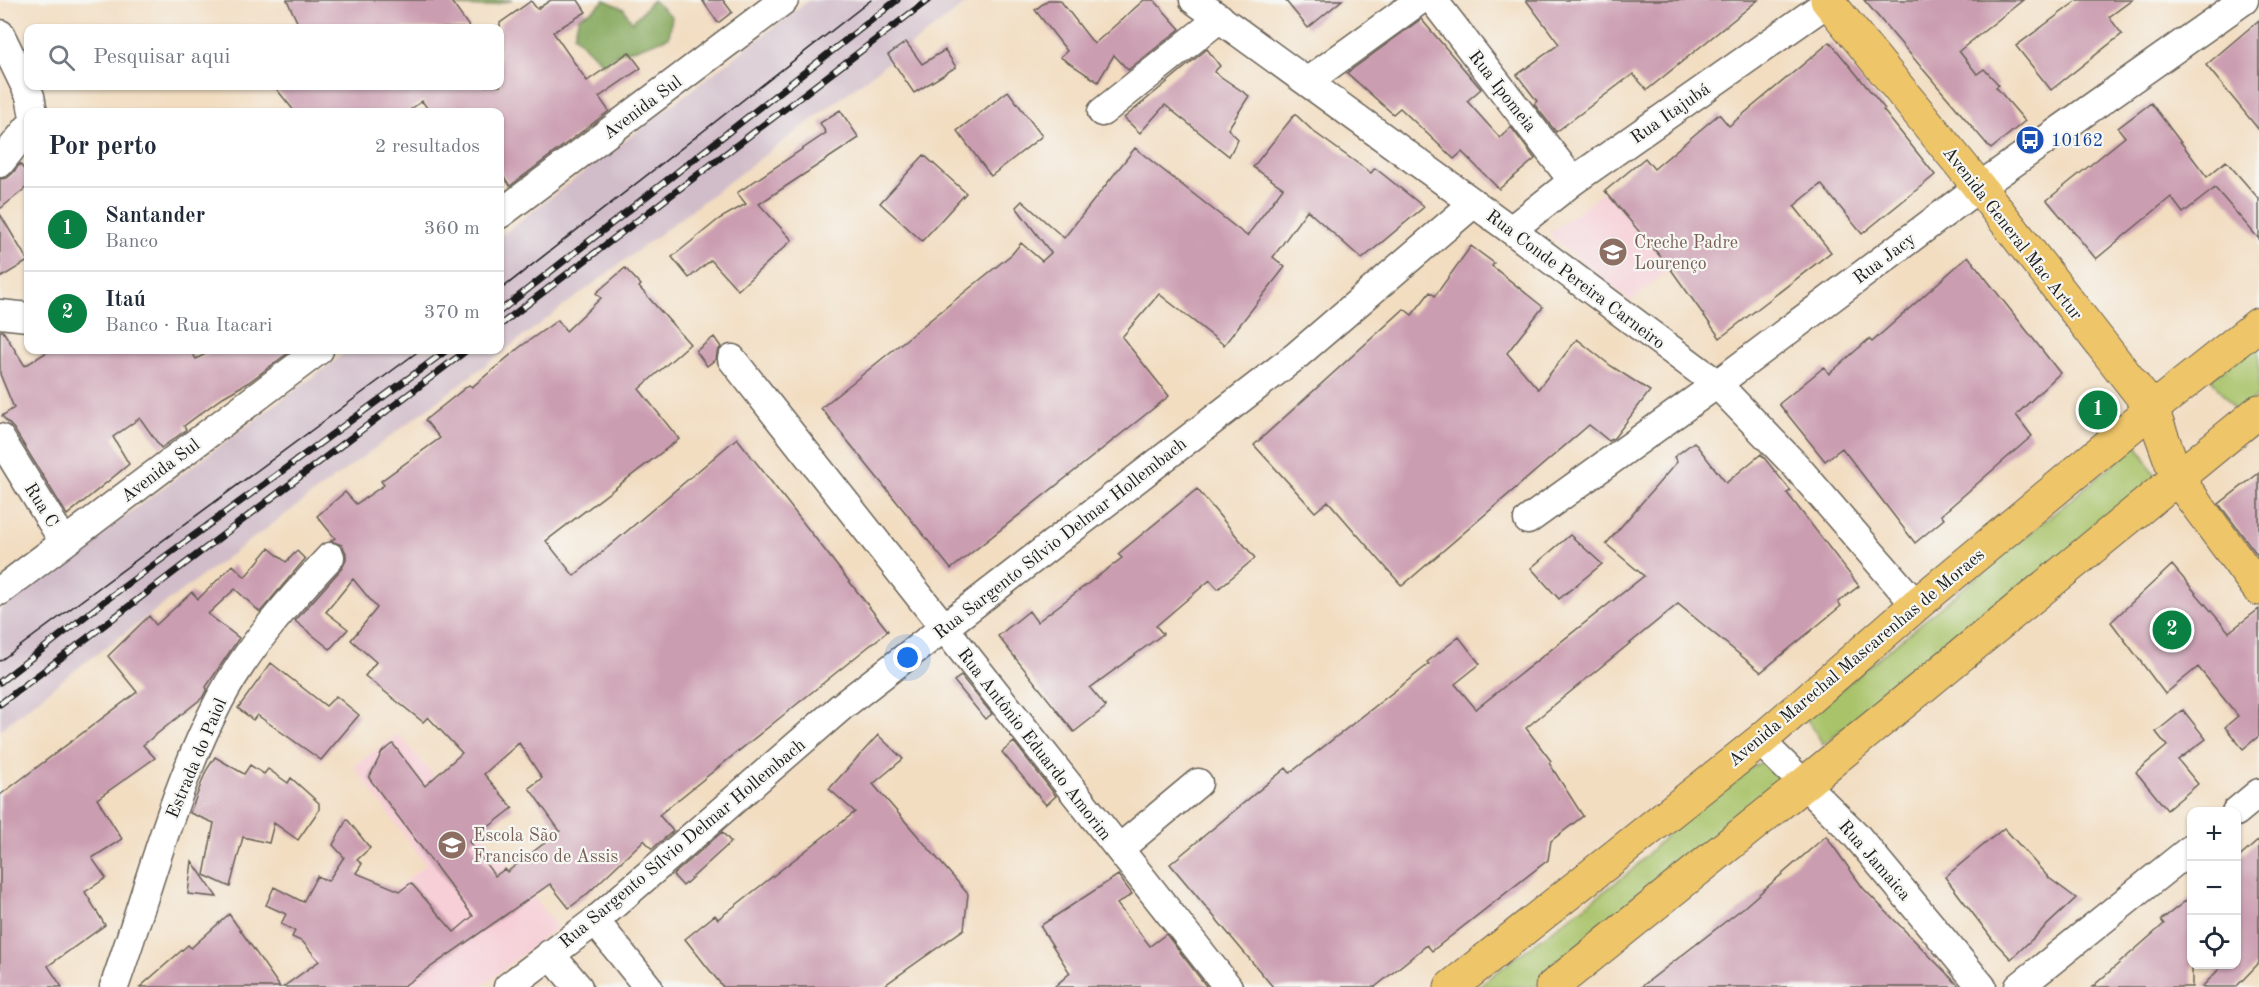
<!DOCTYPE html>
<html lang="pt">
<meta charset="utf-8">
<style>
:root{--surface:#fff;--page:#f6f6f7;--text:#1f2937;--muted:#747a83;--line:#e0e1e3;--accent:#0b8043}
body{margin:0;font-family:"Old Standard TT",serif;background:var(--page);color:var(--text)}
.controls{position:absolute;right:18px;bottom:18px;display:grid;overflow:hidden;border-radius:12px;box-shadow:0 2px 4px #0004}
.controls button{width:54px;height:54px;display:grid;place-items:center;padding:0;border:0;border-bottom:2px solid var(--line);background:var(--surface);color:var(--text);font:30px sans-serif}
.you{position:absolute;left:908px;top:658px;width:21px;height:21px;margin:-15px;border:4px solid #fff;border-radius:50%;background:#1a73e8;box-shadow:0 0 0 9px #1a73e833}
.badge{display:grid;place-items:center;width:39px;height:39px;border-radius:50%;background:var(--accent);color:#fff;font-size:20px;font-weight:700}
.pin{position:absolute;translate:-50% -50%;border:3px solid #fff;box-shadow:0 2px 6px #0006}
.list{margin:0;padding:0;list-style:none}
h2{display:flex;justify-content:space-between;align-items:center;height:78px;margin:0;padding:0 24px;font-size:26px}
h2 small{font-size:20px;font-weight:400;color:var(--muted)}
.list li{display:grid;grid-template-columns:39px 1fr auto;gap:18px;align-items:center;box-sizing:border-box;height:84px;padding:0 24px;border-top:2px solid var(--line)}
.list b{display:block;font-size:22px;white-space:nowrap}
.list p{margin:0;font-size:20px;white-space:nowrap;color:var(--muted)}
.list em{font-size:20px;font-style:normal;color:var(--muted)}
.icon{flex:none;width:33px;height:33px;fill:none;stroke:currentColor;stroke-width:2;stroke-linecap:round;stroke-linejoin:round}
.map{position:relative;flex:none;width:2259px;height:987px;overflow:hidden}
.search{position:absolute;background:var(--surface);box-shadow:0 2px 4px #0004;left:24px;top:24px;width:480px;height:66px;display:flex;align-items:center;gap:15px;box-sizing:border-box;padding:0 21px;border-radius:12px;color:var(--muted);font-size:22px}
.panel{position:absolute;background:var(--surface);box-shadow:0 2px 4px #0004;left:24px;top:108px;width:480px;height:246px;border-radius:12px}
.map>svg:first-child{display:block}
.built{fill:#f6cfd7}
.industrial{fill:#d1bdc9}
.green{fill:#a8c369;stroke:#627042;stroke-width:1.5}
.forest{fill:#86a95d;stroke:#51623c;stroke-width:1.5}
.building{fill:#cb9db0;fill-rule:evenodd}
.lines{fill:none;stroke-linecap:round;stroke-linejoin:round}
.minor-casing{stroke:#676056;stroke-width:31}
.major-casing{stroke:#676056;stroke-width:35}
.highway-casing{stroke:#676056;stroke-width:35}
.minor{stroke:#fff;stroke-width:28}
.major{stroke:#eec569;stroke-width:33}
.highway{stroke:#eec569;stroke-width:33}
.tram{stroke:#1c1c1c;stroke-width:1.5}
.rail-casing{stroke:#1c1c1c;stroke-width:7}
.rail{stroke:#f6f6f2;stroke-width:4.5;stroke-dasharray:14;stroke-linecap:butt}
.labels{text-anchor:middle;stroke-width:4.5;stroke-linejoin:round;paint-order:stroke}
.street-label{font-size:18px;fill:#1c1c1c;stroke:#f6f6f2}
.transit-label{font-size:18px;fill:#164399;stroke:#f6f6f2;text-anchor:start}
.education-label{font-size:18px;fill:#785e54;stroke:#f6f6f2;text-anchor:start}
</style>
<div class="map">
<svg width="2259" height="987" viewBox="0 0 2259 987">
<rect width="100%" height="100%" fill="#f6f6f2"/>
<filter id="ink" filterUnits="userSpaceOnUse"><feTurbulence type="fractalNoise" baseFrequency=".0167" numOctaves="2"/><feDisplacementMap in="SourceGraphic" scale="12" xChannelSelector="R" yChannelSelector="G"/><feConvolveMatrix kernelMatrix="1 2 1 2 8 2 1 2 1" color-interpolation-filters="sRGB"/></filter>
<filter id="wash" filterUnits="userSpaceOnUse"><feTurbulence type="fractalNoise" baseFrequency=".008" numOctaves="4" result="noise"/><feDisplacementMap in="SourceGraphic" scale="24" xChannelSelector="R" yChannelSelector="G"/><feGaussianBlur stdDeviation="1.35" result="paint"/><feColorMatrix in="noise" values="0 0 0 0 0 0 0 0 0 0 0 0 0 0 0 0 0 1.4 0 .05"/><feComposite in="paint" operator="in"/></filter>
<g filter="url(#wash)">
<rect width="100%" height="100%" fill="#f2ddc1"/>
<!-- built -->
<path class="built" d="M1605,191L1670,268L1631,302L1550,236L1551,232Z
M398,734L476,825L557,927L481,987H332L308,957L426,865L354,766Z"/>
<!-- industrial -->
<path class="industrial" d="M809,0H971L375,448L67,676L0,730V609L349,350H500V236Z"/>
<!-- green -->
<path class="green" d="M2259,342V395L2237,412L2211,379Z
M2137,445L2159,481L1823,744L1806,718Z
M1769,758L1789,782L1680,873L1535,987H1477L1631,871L1711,790Z"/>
<!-- forest -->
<path class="forest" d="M454,0H512L485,7L459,6Z
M605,0L624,9L632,22L653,0L672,17L669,37L636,49L621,52L603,64L574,35L579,17L593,10Z"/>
<g id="blocks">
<!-- building -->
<path class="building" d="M287,0H450L470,28H300Z
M551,0H578L586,12L553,32L587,81L629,52L641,68L599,97L609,111L510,186L500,171V112H430L422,101L407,112H295L274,86H500V23L531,1L537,9Z
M702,0H723L732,12L718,23Z
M1048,0H1060L1094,44L1144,0H1154L1180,29L1128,70L1114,55L1098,82L1060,57L1067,51L1035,10Z
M1285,0H1342L1308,28Z
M1526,0H1758L1647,90L1633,74L1556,132L1534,104L1537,101L1517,75L1559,44Z
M1864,0H2023L1959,51L1977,74L1984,69L1999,85L1996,87L2025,121L1991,149Z
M2078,0H2132L2109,17L2122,34L2051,90L2016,46Z
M1421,19L1481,89L1467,101L1500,138L1511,127L1535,159L1499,189L1462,152L1454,159L1400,108L1393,114L1347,73Z
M2259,20V130L2206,65Z
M906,42L922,64L945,50L956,67L914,93L888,55Z
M1830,42L1885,109L1883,110L1935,175L1862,234L1821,184L1794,206L1831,252L1720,338L1670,268L1605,191L1645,158L1654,169L1719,114L1729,126Z
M1207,49L1220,66L1214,72L1249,96L1228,129L1238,139L1229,156L1165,105L1140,133L1124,118Z
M1008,91L1042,136L991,176L957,131Z
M2151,103L2207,177L2226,161L2259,199V239L2215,188L2183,213L2171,197L2096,259L2047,200L2125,137L2118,128Z
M840,110L859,138L759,204L792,240L738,290L711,260L689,278L672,257L719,219L746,204L737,193L826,133L820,123Z
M1295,114L1314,132L1371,173L1375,168L1424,207L1362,259L1307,210L1273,257L1285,267L1224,345L1159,294L1122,337L1169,396L951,569L821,408L1012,254L1021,243L1042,261L1051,253L1016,207L1022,201L1064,238L1135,148L1247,236L1283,188L1253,167Z
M924,155L966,193L922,241L880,203Z
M20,164L28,175V186L0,209V179L7,178L12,174Z
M0,214L28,261L0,278Z
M1471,246L1494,263L1492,266L1543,307L1507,353L1538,389L1577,339L1611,366L1650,391L1614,438L1609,441L1589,425L1402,586L1328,501L1315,512L1254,445L1404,309L1412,315L1430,292L1435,296Z
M1968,256L2060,373L2016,415L2032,436L1941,515L1944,519L1915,543L1842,448L1825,461L1779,404L1824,367L1829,374L1869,339L1872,342Z
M625,268L641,285L639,287L690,344L639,389L679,439L546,541L574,576L737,438L888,631L659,815L673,831L652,849L644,840L585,896L569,908L550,884L402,987H283L319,961L303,942L292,937L295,931L281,924L286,914L266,905L274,887L303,902L317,876L328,881L344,857L333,845L347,819L370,848L357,860L362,864L356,873L400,891L411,883L454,932L473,916L369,778L382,752L393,744L425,786L462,753L428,717L423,722L365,676L376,662L351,640L377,608L353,579L326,612L348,629L330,649L295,621L342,568L346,560V553L342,545L331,541L335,538L317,516L345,492L356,504L384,485L381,481L440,438L425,420L469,385L472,387L520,347L558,320L566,331L601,298L596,293ZM519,743L542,778L529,788L560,831L507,872L505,869L495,876L469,842L513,808L484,774Z
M0,331H3L25,366L50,350H190L196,359L213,350H292L249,382L223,397L184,426L186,430L161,448L140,418L113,437L129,464L67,515L14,429L2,416L14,408L0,374Z
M714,337L721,347L717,352L716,359L707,366L696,351Z
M1694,442L1726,483L1761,454L1791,491L1787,493L1859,586L1838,602L1841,606L1761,672L1678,604L1526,728L1551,761L1549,763L1583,816L1551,841L1548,860L1432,951L1427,945L1375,987H1273L1170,864L1286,768L1290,773L1429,664L1427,662L1459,637L1480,664L1455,684L1476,709L1644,576L1606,544L1677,462L1674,457Z
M2259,473V557L2219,504Z
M1197,489L1255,558L1218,589L1210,580L1156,626L1163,634L1090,688L1106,707L1074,732L998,636L1029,611L1037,622L1122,558L1118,554Z
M1570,535L1602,564L1559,599L1531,568Z
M269,548L286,562L297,551L305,559L260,612L235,589L208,614L239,638L206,687L207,689L202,698L143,745L155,758L97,799L122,839L92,858L106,878L85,892L105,925L48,966L62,987H0V795L137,692L108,656L149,616L156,625L192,592L198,599L233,565L245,577Z
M2172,565L2229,632L2259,609V736L2243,749L2225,727L2238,716L2198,667L2165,694L2111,622Z
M271,663L326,706L336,696L359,715L321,760L257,715L253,720L238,708Z
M961,676L992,714L985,719L954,681Z
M2183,710L2206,739L2178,760L2198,784L2167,810L2136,772L2167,746L2156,732Z
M878,735L903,759L873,784L968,894L964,929L882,987H723L685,939L715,915L718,919L855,812L829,789Z
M1014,742L1056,796L1046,805L1002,752Z
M215,757L244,774L250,765L264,774L268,769L288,783L291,778L319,803V810L298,840L274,823L269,843L243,837L230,887L204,875L214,823L190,813L206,771Z
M2004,828L2049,878L2076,898L2011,959L1993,940L1945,877Z
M722,832L731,842L683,886L673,875Z
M1826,836L1863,888L1960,987H1641L1743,908Z
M2259,840V963L2236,987H2202L2224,964H2236V860Z
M192,861L217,897L188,894Z
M1118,875L1132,894L1117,904L1150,946L1166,934L1207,987H1054L1070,973L1040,926Z
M2192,896V987H2092L2164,924L2161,920Z
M229,914L280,987H140L188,945L191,948Z"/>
</g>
</g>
<g filter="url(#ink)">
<use href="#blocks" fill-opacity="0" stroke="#676056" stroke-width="1.5"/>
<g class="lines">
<!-- minor casing -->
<g class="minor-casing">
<path id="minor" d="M1194,0L1511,230L1717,384L1795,465L1916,605
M1433,0L1573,181
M0,34L30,96L33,112
M1308,81L1420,0
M1102,112L1220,18
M0,163L28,128
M500,214L784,0
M1511,230L1573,181L1831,0
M0,314L28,317
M732,359L1228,987
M0,438L64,542
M1528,520L1717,384L1979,187L2244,0
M0,591L319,350
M1760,741L1855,834L1982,987
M2236,812L2259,793
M1119,849L1198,783
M595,921L648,987
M550,954L578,987
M114,987C148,892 172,791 219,701C247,648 289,601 330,557
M508,987L595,921L841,707L1296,356L1474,203
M2019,987L2192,848"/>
</g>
<!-- major casing -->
<g class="major-casing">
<path id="major" d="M1827,0L1979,187L2152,409L2177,478L2259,589"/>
</g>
<!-- highway casing -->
<g class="highway-casing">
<path id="highway" d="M1451,987L1760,741L1916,605L2152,409L2259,324
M1552,987L1804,784L2259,411"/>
</g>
<!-- minor -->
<use href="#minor" class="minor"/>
<!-- major -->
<use href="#major" class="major"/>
<!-- highway -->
<use href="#highway" class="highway"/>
<!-- tram -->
<path class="tram" d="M500,290L871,0
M0,661L420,350"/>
<!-- rail casing -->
<g class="rail-casing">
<path id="rail" d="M500,311L897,0
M500,325L928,0
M0,682L114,594L447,350
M0,704L467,350"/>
</g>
<!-- rail -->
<use href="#rail" class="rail"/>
</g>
</g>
<!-- icons -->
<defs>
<g id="bus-disc" transform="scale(1.5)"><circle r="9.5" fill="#1a4fb4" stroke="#f6f6f2"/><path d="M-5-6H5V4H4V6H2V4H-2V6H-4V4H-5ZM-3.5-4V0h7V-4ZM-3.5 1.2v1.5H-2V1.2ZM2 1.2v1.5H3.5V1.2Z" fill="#fff"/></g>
<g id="school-disc" transform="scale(1.5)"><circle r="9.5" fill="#8d6e63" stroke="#f6f6f2"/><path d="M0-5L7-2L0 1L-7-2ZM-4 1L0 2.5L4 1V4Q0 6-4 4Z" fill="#fff"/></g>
</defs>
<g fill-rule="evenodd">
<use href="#bus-disc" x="2030" y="140"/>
<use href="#school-disc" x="1613" y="252"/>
<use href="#school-disc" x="452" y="845"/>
</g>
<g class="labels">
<!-- street labels -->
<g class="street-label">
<text transform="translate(1503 91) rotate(52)" y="6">Rua Ipomeia</text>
<text transform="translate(642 107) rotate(-37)" y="6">Avenida Sul</text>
<text transform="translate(1670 113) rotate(-35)" y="6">Rua Itajubá</text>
<text transform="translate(2013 233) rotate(52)" y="6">Avenida General Mac Artur</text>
<text transform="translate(1884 258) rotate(-37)" y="6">Rua Jacy</text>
<text transform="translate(1576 279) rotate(37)" y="6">Rua Conde Pereira Carneiro</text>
<text transform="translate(160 470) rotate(-37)" y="6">Avenida Sul</text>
<text transform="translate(42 505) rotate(58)" y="6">Rua C</text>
<text transform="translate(1060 538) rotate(-38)" y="6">Rua Sargento Sílvio Delmar Hollembach</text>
<text transform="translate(1856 657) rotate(-40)" y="6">Avenida Marechal Mascarenhas de Moraes</text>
<text transform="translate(1035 744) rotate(52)" y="6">Rua Antônio Eduardo Amorim</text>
<text transform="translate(196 758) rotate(-67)" y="6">Estrada do Paiol</text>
<text transform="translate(682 843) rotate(-40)" y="6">Rua Sargento Sílvio Delmar Hollembach</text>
<text transform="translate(1875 860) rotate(49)" y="6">Rua Jamaica</text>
</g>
<!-- transit labels -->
<g class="transit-label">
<text x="2051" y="146">10162</text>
</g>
<!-- education labels -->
<g class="education-label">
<text x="1634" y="248">Creche Padre<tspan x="1634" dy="21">Lourenço</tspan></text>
<text x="473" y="841">Escola São<tspan x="473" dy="21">Francisco de Assis</tspan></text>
</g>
</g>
</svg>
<div class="controls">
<button>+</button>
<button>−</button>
<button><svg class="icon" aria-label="locate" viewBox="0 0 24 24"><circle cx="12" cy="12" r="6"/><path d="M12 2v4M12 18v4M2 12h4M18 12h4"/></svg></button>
</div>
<div class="you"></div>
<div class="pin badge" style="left:2098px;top:410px">1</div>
<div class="pin badge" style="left:2172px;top:630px">2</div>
<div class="search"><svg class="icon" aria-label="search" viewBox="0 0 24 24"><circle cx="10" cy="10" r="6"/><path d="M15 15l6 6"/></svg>Pesquisar aqui</div>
<section class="panel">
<h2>Por perto<small>2 resultados</small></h2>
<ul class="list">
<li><span class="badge">1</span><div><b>Santander</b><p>Banco</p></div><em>360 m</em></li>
<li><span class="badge">2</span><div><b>Itaú</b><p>Banco · Rua Itacari</p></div><em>370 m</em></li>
</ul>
</section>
</div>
